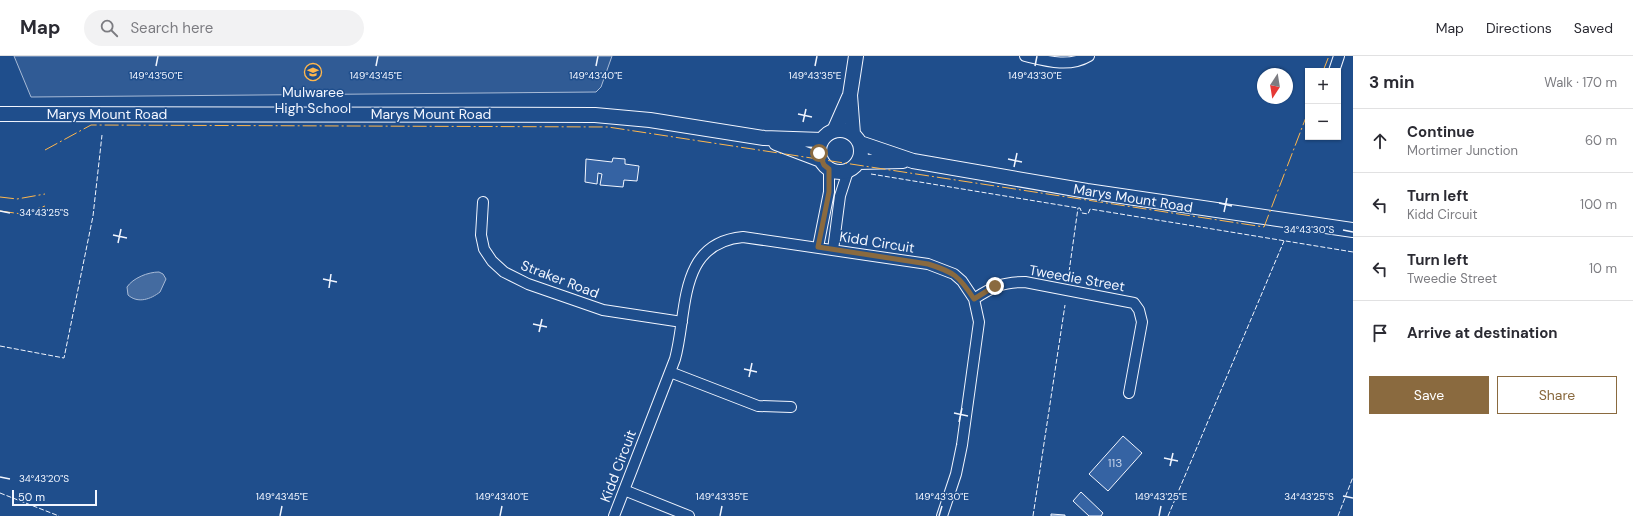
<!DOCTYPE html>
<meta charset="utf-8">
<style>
:root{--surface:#fff;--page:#f2f2f3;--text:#2b2b33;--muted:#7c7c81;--line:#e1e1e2;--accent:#8a6a3f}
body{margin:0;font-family:"DM Sans",sans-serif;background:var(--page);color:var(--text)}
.controls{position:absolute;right:12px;top:12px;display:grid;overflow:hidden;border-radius:0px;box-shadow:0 1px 3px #0004}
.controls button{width:36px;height:36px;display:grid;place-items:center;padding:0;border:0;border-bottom:1px solid var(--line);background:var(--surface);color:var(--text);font:20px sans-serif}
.compass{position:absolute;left:1257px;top:12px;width:36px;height:36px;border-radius:50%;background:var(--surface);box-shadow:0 1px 3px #0004;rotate:192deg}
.scale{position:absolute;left:12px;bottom:10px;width:85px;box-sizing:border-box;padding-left:4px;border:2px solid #f2f6ff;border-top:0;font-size:11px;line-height:14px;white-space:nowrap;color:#f2f6ff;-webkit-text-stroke:3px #1f4e8c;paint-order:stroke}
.stop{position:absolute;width:12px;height:12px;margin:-9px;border:3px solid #8a6a3f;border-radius:50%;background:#fff}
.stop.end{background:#8a6a3f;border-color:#fff;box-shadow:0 1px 4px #0008}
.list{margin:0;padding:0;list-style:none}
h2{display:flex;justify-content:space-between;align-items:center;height:52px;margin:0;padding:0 16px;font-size:17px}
h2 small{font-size:13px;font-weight:400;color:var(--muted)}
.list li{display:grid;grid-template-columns:26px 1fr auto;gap:12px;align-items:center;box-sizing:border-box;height:64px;padding:0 16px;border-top:1px solid var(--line)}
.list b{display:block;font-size:15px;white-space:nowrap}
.list p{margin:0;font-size:13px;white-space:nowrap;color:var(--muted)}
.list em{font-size:13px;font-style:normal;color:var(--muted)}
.actions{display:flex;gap:8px;padding:12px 16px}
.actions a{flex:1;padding:9px 0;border:1px solid var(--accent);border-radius:0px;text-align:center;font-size:14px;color:var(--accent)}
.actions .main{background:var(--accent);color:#fff}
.icon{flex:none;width:22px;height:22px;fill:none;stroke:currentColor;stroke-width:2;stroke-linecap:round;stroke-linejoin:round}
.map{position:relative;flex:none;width:1353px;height:460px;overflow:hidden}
header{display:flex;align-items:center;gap:24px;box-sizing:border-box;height:56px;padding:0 20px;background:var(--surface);border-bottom:1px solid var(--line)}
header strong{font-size:19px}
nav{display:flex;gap:22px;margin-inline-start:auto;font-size:14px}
.search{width:280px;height:36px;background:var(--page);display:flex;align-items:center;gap:10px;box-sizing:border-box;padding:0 14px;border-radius:22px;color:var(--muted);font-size:15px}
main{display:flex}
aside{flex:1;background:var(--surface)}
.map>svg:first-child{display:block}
.green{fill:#305b95;stroke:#a8bbd7}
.water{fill:#446ba0;stroke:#a8bbd7}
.building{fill:#3563a3;stroke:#f2f6ff}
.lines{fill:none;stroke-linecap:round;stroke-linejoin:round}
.street-casing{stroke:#f2f6ff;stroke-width:12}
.secondary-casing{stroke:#f2f6ff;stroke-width:16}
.street{stroke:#1f4e8c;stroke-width:10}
.secondary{stroke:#1f4e8c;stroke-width:14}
.fence{stroke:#f2f6ff;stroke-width:1;stroke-dasharray:5 2;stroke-linecap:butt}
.power{stroke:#ffb74d;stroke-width:1;stroke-dasharray:14 3 2 3;stroke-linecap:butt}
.route{stroke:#8a6a3f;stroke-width:5}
.ticks{fill:none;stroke:#f2f6ff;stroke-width:1.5}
.labels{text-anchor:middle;stroke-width:3;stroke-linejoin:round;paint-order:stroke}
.number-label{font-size:12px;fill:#c3d1e8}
.poi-label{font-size:14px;fill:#f2f6ff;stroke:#1f4e8c}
.street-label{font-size:14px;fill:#f2f6ff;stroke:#1f4e8c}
.ticks-label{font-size:10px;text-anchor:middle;fill:#f2f6ff;stroke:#1f4e8c;stroke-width:3;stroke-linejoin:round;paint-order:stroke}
</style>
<header>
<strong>Map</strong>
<div class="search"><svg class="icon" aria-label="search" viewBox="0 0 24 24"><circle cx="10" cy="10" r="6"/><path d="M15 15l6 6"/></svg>Search here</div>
<nav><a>Map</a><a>Directions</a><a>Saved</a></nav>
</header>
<main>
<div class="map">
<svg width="1353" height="460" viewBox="0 0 1353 460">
<rect width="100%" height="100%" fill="#1f4e8c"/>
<!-- green -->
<path class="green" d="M14,0H612L601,31L596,36L31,41Z"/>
<!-- water -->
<path class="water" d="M159,216L163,218L166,223L160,236C151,243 138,248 128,239L127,231C133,222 148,216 159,216Z"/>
<!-- building -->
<path class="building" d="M613,102L625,103V108L639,110L637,125L624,124L623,131L600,129L602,118L598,117L597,128L585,126L586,103L612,106Z
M1123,380L1142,397L1108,435L1089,418Z
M1081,436L1103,457L1101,460H1089L1073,445Z
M1051,458L1065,459V460H1051Z"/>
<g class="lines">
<!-- street casing -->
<g class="street-casing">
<path id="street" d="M1025,0C1046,5 1069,12 1089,0
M1334,15L1339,0
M483,146L481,179L484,193L492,205L504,216L528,228L603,254L682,266
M818,191L829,136V113
M833,194L840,140L848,115
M974,243C992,231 1002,226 1025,226L1134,247L1139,254L1142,266L1129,337
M670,316L758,350L791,351
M624,434L689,460
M614,460L675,303C688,256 677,187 743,181L928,208L954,218L962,225L974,243L979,266L962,389L956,418L942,460"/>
</g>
<!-- secondary casing -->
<g class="secondary-casing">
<path id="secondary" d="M0,58L595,59L650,64L764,82L822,84
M819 95a21 21 0 1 1 42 0a21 21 0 1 1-42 0Z
M834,75L849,41
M853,78L850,39L856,0
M776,87L821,104
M860,87L913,105L1087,135L1353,174
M858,106L903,105"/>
</g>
<!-- street -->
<use href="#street" class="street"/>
<!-- secondary -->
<use href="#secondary" class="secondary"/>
<!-- fence -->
<path class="fence" d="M871,118L1078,152H1080L1082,157L1088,158L1090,153L1353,196
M1069,216L1078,152
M0,290L64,302L93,160L102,79
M0,437L59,460
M1033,460L1065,249
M1168,460L1284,185
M1338,460L1353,421"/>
<!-- power -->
<path class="power" d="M1323,15L1329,0
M45,94L91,69L608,71L1264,171L1308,56
M0,141L17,143L45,138
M0,155L22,158L45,150"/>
</g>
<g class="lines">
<!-- route -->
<path class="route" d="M819,97L824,109L829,113V136L818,191L928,208C954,216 959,220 974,243L995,230"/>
</g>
<!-- ticks -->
<path class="ticks" d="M156,10L158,0M376,10L378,0M596,10L598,0M815,10L817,0M1035,10L1037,0M798,58L812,61M803,66L806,53M1008,103L1022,106M1014,111L1017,97M1219,147L1232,150M0,155L10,157M1224,156L1227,142M1343,174L1353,176M113,179L127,182M118,187L121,173M323,223L337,226M329,232L331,218M533,268L547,271M539,276L542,263M744,313L757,316M749,321L752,307M954,357L968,360M959,366L962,352M1164,402L1178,405M1170,410L1173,397M0,421L10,423M1343,440L1353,442M280,460L282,450M500,460L502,450M720,460L722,450M939,460L942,450M1159,460L1161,450"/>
<!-- icons -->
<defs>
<g id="school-ring" transform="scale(0.9)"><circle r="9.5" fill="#1f4e8c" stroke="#ffb74d" stroke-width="1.5"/><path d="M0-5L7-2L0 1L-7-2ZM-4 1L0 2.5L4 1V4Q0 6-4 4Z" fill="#ffb74d"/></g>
</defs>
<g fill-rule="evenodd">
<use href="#school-ring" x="313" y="16"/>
</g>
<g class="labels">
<!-- number labels -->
<g class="number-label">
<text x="1115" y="411">113</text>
</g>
<!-- poi labels -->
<g class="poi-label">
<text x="313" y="41">Mulwaree<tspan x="313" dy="16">High School</tspan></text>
</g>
<!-- street labels -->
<g class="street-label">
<text x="107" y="63">Marys Mount Road</text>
<text x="431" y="63">Marys Mount Road</text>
<text transform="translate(1133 142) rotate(9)" y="5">Marys Mount Road</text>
<text transform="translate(877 186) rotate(9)" y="5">Kidd Circuit</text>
<text transform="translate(1077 222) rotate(10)" y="5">Tweedie Street</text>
<text transform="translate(560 223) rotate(21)" y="5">Straker Road</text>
<text transform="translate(618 410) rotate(-69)" y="5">Kidd Circuit</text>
</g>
</g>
<g class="ticks-label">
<text x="156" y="23">149°43'50"E</text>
<text x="376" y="23">149°43'45"E</text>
<text x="596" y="23">149°43'40"E</text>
<text x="815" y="23">149°43'35"E</text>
<text x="1035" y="23">149°43'30"E</text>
<text x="44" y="160">34°43'25"S</text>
<text x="1309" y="177">34°43'30"S</text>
<text x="44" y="426">34°43'20"S</text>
<text x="1309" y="444">34°43'25"S</text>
<text x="282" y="444">149°43'45"E</text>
<text x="502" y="444">149°43'40"E</text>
<text x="722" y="444">149°43'35"E</text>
<text x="942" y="444">149°43'30"E</text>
<text x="1161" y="444">149°43'25"E</text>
</g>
</svg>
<div class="controls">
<button>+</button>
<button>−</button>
</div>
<svg class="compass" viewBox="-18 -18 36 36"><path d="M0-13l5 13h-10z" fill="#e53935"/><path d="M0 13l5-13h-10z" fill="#7c7c81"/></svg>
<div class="scale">50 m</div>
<div class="stop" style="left:819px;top:97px"></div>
<div class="stop end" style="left:995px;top:230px"></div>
</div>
<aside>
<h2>3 min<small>Walk · 170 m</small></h2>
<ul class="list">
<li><svg class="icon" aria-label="ahead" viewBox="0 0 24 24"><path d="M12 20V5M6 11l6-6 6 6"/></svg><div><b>Continue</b><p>Mortimer Junction</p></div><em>60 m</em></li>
<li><svg class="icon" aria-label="left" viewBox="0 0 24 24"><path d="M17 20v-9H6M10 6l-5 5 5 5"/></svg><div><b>Turn left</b><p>Kidd Circuit</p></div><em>100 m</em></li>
<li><svg class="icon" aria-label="left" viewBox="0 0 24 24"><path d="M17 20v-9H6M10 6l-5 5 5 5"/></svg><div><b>Turn left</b><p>Tweedie Street</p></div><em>10 m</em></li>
<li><svg class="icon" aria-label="arrive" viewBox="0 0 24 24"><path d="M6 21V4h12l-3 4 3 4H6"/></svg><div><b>Arrive at destination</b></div></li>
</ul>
<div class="actions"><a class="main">Save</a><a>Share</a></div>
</aside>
</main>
